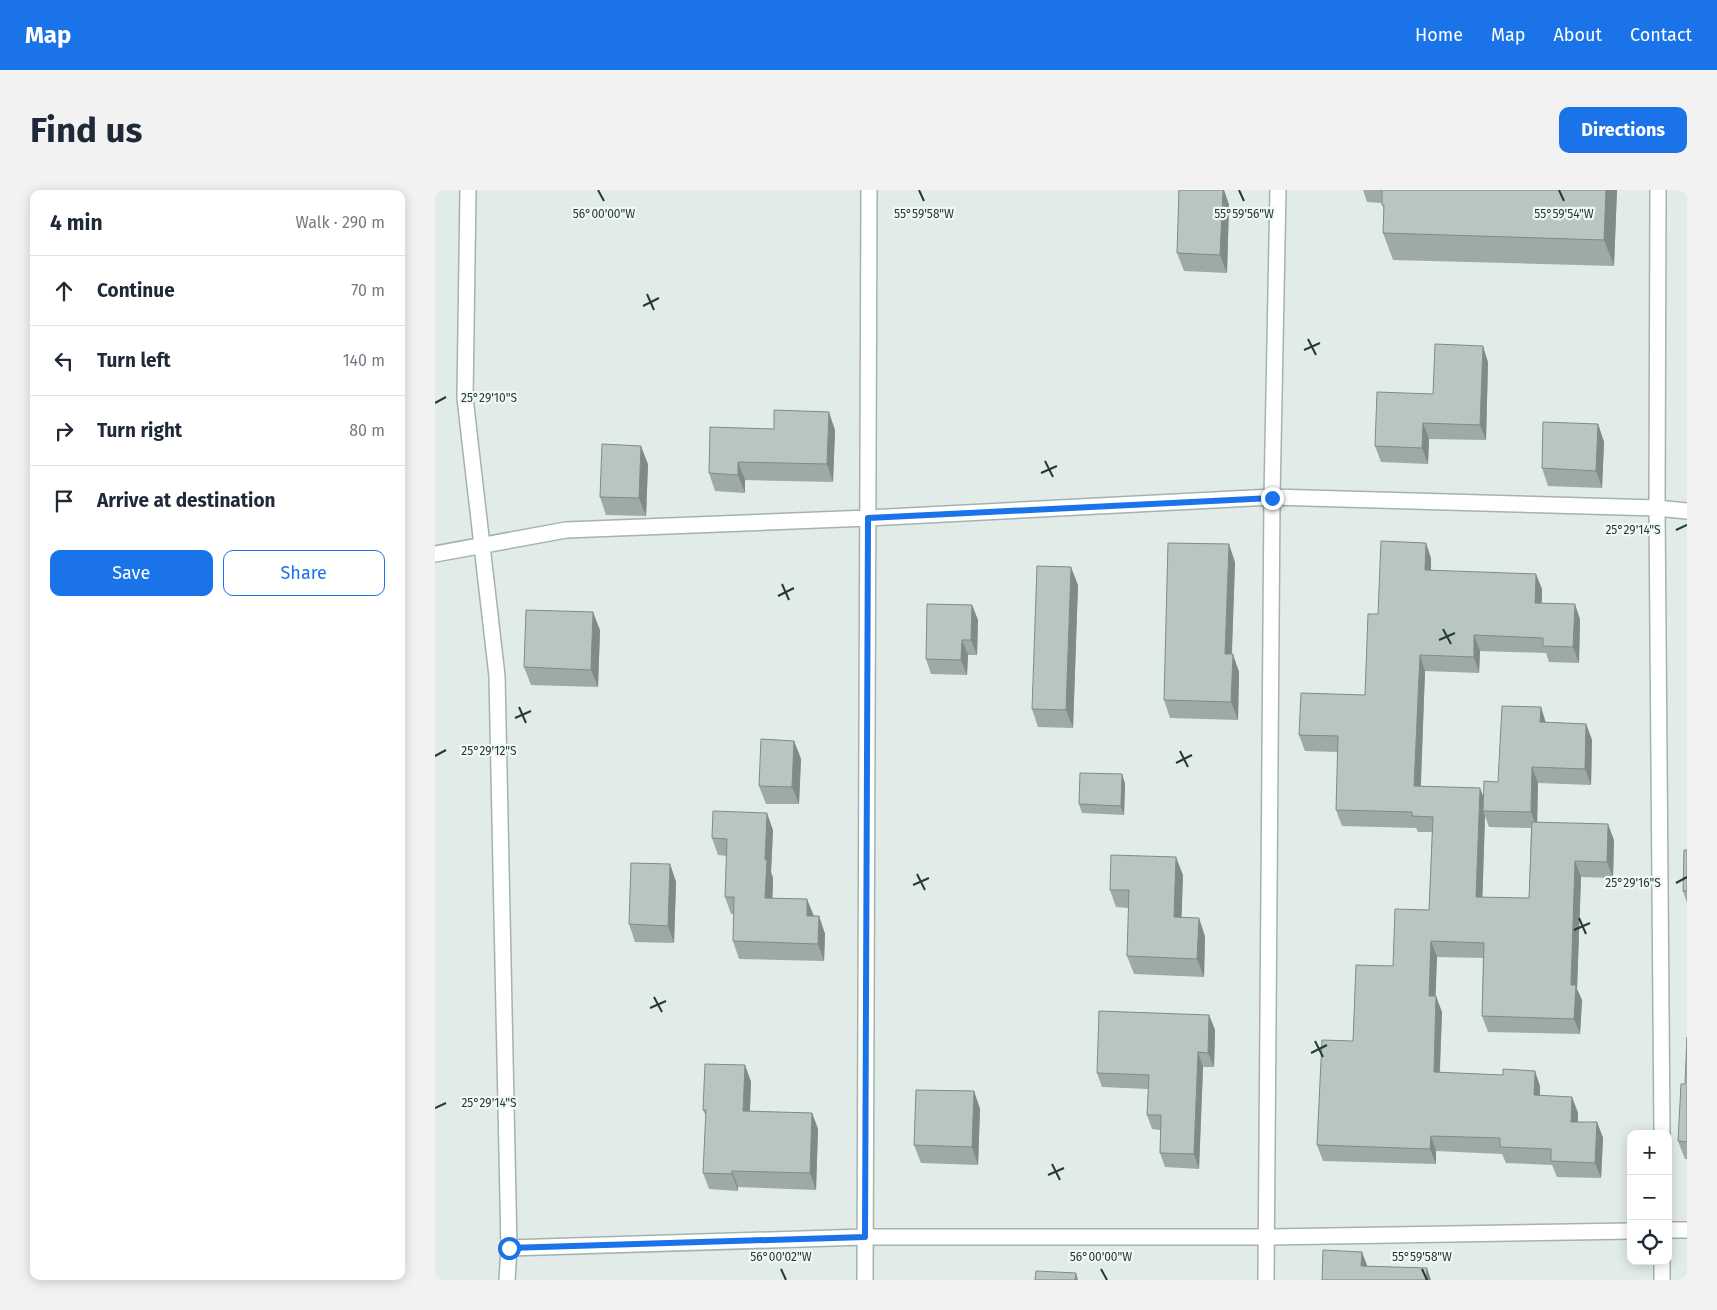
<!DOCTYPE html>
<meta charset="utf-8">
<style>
:root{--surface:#fff;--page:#f2f2f3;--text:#1f2937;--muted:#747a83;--line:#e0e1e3;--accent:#1a73e8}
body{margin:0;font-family:"Fira Sans",sans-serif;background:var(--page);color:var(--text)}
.controls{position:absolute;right:15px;bottom:15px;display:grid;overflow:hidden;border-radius:10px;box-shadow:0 2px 12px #0003}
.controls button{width:45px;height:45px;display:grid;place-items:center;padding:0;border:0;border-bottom:1px solid var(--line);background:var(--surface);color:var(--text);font:25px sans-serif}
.stop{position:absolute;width:15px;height:15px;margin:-11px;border:4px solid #1a73e8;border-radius:50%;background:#fff}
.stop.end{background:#1a73e8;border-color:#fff;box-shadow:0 1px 5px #0008}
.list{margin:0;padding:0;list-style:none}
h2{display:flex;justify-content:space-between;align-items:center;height:65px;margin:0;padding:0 20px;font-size:21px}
h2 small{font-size:16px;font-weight:400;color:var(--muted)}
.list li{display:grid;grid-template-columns:32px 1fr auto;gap:15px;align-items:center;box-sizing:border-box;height:70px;padding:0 20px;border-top:1px solid var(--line)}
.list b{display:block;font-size:19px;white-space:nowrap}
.list em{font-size:16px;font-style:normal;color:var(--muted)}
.actions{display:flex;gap:10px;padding:15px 20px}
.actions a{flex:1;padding:11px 0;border:1px solid var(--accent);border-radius:10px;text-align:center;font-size:18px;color:var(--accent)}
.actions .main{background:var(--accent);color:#fff}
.icon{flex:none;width:28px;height:28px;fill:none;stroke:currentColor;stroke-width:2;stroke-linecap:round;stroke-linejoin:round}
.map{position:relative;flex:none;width:1252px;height:1090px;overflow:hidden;border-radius:10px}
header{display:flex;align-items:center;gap:30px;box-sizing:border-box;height:70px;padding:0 25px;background:var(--accent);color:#fff}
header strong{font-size:24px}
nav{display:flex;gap:28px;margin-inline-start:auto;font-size:18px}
.intro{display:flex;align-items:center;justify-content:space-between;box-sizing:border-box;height:120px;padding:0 30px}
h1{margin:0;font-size:35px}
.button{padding:12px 22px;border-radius:10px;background:var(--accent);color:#fff;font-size:18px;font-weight:700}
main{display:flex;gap:30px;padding:0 30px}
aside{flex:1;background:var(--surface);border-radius:10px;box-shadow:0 2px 12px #0003}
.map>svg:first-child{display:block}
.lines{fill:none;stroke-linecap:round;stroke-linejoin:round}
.street-casing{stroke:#a4b3af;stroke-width:18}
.street{stroke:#fff;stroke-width:15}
.wall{fill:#9daaa6;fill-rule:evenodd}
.shaded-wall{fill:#808b87}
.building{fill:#b7c6c1;stroke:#808b87}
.route{stroke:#1a73e8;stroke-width:6}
.ticks{fill:none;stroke:#223b37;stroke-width:2}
.ticks-label{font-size:12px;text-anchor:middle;fill:#223b37;stroke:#f2f8f5;stroke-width:4.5;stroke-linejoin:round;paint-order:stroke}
</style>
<header>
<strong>Map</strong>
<nav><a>Home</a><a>Map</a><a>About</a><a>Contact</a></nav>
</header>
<div class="intro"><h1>Find us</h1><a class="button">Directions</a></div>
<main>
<aside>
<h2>4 min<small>Walk · 290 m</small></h2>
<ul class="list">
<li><svg class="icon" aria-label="ahead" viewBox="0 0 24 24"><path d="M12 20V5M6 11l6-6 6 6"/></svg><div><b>Continue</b></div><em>70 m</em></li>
<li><svg class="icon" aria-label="left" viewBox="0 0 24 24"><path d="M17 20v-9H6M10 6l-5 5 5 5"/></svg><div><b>Turn left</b></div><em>140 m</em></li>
<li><svg class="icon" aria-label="right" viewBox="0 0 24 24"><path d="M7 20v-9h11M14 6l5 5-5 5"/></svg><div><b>Turn right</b></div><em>80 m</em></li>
<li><svg class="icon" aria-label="arrive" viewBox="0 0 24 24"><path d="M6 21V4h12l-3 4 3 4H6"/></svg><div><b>Arrive at destination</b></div></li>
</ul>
<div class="actions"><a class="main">Save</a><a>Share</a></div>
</aside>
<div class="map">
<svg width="1252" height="1090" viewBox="0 0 1252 1090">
<rect width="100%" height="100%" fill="#e1ebe8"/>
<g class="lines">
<!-- street casing -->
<g class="street-casing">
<path id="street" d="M33,0L30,208L62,486L74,1058L72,1090
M1223,0L1222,318L1227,944
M0,364L131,340L433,328L837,307L1222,318L1252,321
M1233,1040H1252
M74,1058L430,1047H831L1196,1041
M1227,1071V1090
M430,1090L434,0
M831,1090L837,307L843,0"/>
</g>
<!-- street -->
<use href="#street" class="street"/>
</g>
<!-- wall -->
<path class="wall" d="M744,0H789L794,15L792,83L749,81L742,63Z
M928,0H1182L1179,76L958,70L948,43L949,21L947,13L932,12Z
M1053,172L1051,250L994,249L993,274L946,272L940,256L998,204Z
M1163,234L1169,252L1167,298L1113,296L1107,278Z
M339,239L400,240L398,292L310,290V303L280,301L274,283Z
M213,274L211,326L171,325L165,307Z
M996,368V380L1107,399V413L1145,429L1144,473L1114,472L1111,463L1045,461L1044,483L990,481L986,596L1049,608L1111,532L1151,534L1157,550L1156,595L1103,593L1102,632L1179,650L1178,688L1146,687L1142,799L1147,810L1145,844L1053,842L1047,826L1048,768L1002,767L1000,806L1007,822L1005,882L1105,896V906L1137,907L1143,923V932H1162L1168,948L1166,988L1122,987L1117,975L1071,973L1067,964L1001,961V974L888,971L882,955L918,851L958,776L994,720L997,642H983L981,638L907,636L901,620L903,562L870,561L864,545L930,505L943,424ZM1050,626L1054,637L1096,638L1094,708L1047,707Z
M800,372L797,464L804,482L803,530L735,528L729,510Z
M643,395L638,538L603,537L597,519Z
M537,415L543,430L542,465H533L532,485L496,484L491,469Z
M165,440L163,497L96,495L89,477Z
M359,551L366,569L364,614H331L324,596Z
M690,593L689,625L647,623L644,614Z
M338,640L336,682L338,688L337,708L379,726H384L390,744L389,771L304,769L298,751L299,724H296L290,707L292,666L283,665L277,648Z
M1252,660V713L1248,701Z
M235,674L241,692L239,753L200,752L194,734Z
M748,685L746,728L770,746L769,787L699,784L692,766L694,718L681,717L675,700Z
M774,825L780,840L779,877H768L764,979L730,977L725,963V940L717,939L712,925L713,899L667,897L662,883Z
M1252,847V969H1250L1243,951L1250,894Z
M310,875L316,892L315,921L377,923L383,939L381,1000L303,997V1001L274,999L268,983L271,926L268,920Z
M539,901L545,919L543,975L486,973L479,955Z"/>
<!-- shaded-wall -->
<path class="shaded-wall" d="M788,0H789L794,15L792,83L785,65Z
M1171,0H1182L1179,76L1169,50Z
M1048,156L1053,172L1051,250L1045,235Z
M394,222L400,240L398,292L392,274Z
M988,233L994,249L993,274L987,258Z
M1163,234L1169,252L1167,298L1161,281Z
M206,256L213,274L211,326L204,308Z
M303,272L310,290V303L303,285Z
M991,353L996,368V396L990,380Z
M794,354L800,372L796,482L790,464Z
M636,377L643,395L638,538L631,520Z
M1101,384L1107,399L1106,428L1100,413Z
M1140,414L1145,429L1144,473L1138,457Z
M537,415L543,430L542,465L536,450Z
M158,422L165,440L163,497L156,480Z
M1039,445L1045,461L1044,483L1039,467Z
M527,450L533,465L532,485L526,470Z
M798,464L804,482L803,530L796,512Z
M985,465L990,481L985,611L979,596Z
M1106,517L1111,533L1105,532Z
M1151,534L1157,550L1156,595L1150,579Z
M359,551L366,569L364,614L357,597Z
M1097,577L1103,593L1102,638L1096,622Z
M687,584L690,593L689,625L686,616Z
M1045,598L1051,613L1048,621L1050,626L1047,722L1041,707Z
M332,623L338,640L336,682L338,688L337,726L330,708V670Z
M1173,634L1179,650L1178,688L1172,672Z
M741,667L748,685L746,745L739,727Z
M1140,671L1146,687L1142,799L1147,810L1145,844L1139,829L1136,795Z
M235,674L241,692L239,753L233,736Z
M372,709L379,726H372Z
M384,726L390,744L389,771L383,754Z
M764,728L770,746L769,787L762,769Z
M996,751L1002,767L1000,821L994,806Z
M1001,806L1007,822L1004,898L999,882Z
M774,825L780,840L779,877L773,863Z
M763,862L768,877L764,979L759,964Z
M310,875L316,892L314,937L308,921Z
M1100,881L1105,896L1104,921L1099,905Z
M539,901L545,919L543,975L537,957Z
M1137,907L1143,923L1142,947L1136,932Z
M377,923L383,939L381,1000L375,983Z
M1162,932L1168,948L1166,988L1160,973Z
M996,946L1001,961V974L995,959Z
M297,981L303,997V1001L297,984Z
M927,1062L932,1075L931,1089L926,1076Z
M992,1078L996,1090H991Z
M641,1083L643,1090H640Z"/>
<!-- building -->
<path class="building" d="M744,0H788L785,65L742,63Z
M947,0H1171L1169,50L948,43L949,15H947Z
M1000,154L1048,156L1045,235L988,233L987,258L940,256L942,202L998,204Z
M339,220L394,222L392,274L303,272V285L274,283L275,237L339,239Z
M1108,232L1163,234L1161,281L1107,278Z
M167,254L206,256L204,308L165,307Z
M946,351L991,353L990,380L1101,384L1100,413L1140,414L1138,457L1108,456V448L1039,445V467L985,465L979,596L1045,598L1041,707L1094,708L1097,632L1173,634L1172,672L1140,671L1136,795H1141L1139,829L1047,826L1049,753L996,751L994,806H1001L999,882L1068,885V879L1100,881L1099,905L1137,907L1136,932H1162L1160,973L1116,971V959L1065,957V948L996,946L995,959L882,955L887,850L918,851L921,775L958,776L960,719L994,720L998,627L977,626V622L901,620L903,546L864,545L866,503L930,505L933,424H943Z
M733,353L794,354L790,464H798L796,512L729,510Z
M602,376L636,377L631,520L597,519Z
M492,414L537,415L536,450H527L526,470L491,469Z
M91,420L158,422L156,480L89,477Z
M1067,516L1106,517L1105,532L1151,534L1150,579L1097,577L1096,622L1048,621L1049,591L1063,592Z
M326,549L359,551L357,597L324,596Z
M645,583L687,584L686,616L644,614Z
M278,621L332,623L330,670H332L330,708L372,709V726H384L383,754L298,751L299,707H290L292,649L277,648Z
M1249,660H1252V701H1248Z
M676,665L741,667L739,727L764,728L762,769L692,766L694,700H675Z
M196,673L235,674L233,736L194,734Z
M664,821L774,825L773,863L763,862L759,964L725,963L726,925H712L714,885L662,883Z
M1252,847V952L1243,951L1246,894H1250Z
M270,874L310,875L308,921L377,923L375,983L297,981V984L268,983L271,920H268Z
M481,900L539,901L537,957L479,955Z
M888,1060L927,1062L926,1076L992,1078L991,1090H887Z
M601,1081L641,1083L640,1090H600Z"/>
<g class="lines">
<!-- route -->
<path class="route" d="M74,1058L430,1047L433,328L837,308"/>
</g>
<!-- ticks -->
<path class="ticks" d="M163,0L169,11M484,0L489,11M804,0L809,11M1124,0L1129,11M212,104L219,120M208,116L224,108M873,149L881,165M869,160L885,153M0,213L11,207M610,271L618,287M606,283L622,276M1241,340L1252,335M347,394L354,410M343,406L359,398M1008,439L1016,454M1004,450L1020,443M84,517L91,533M80,528L96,521M745,561L753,577M0,566L11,560M741,573L757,565M482,684L490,700M1241,693L1252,687M478,695L494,688M1144,728L1151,744M1139,740L1155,733M219,807L227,822M215,818L231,811M880,851L888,867M876,863L892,855M0,918L11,913M617,974L625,990M613,985L629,978M346,1079L351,1090M666,1079L672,1090M987,1079L992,1090"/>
<g class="ticks-label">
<text x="169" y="28">56°00'00"W</text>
<text x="489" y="28">55°59'58"W</text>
<text x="809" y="28">55°59'56"W</text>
<text x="1129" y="28">55°59'54"W</text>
<text x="54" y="212">25°29'10"S</text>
<text x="1198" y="344">25°29'14"S</text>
<text x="54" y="565">25°29'12"S</text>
<text x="1198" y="697">25°29'16"S</text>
<text x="54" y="917">25°29'14"S</text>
<text x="346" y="1071">56°00'02"W</text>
<text x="666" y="1071">56°00'00"W</text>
<text x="987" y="1071">55°59'58"W</text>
</g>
</svg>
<div class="controls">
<button>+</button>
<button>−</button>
<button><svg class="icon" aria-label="locate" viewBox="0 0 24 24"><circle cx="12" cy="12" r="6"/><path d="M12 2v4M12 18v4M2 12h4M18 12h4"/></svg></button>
</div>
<div class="stop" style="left:74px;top:1058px"></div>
<div class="stop end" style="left:837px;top:308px"></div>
</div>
</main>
